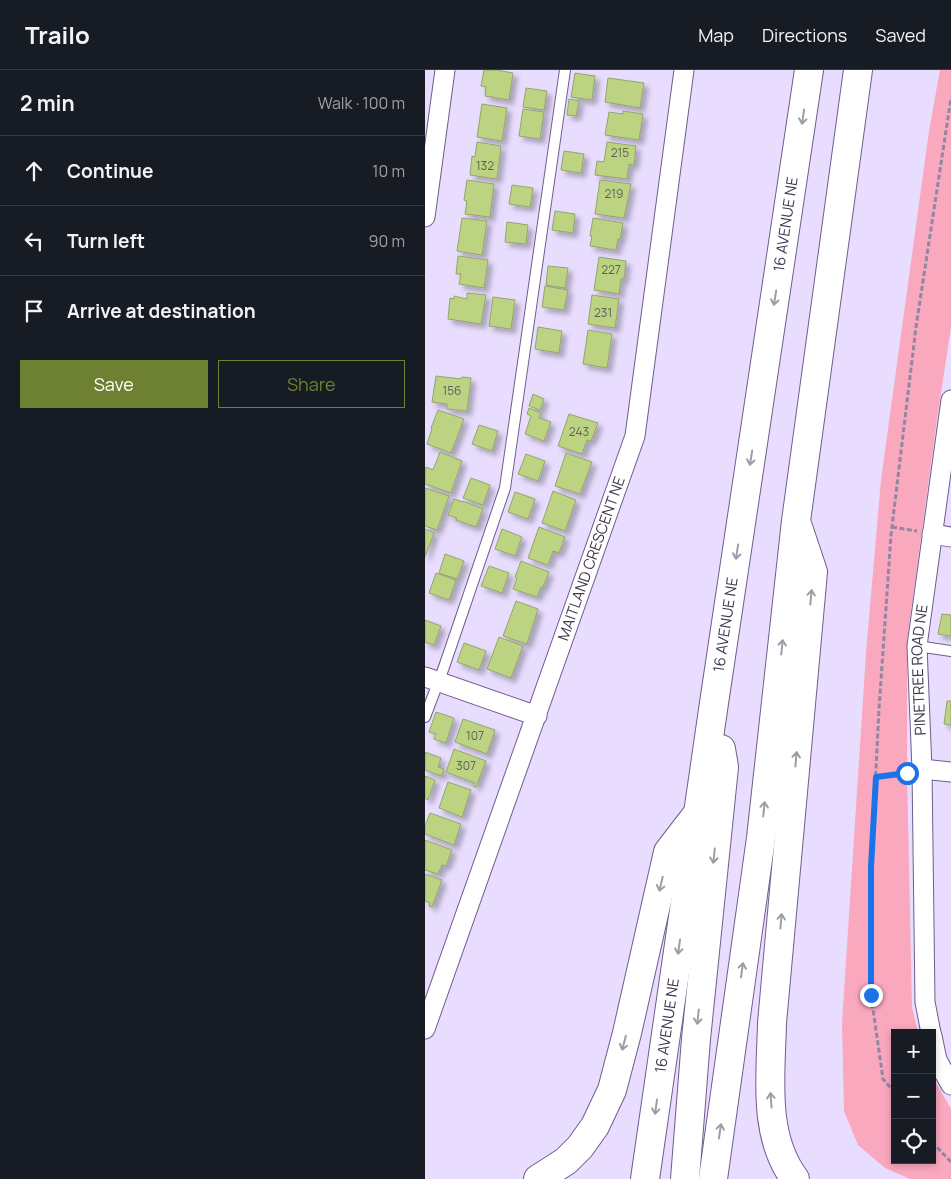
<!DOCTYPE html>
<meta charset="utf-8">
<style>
:root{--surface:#171b24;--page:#20242c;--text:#f1f3f6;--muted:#9ea1a6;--line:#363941;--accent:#6e8132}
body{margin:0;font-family:Manrope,sans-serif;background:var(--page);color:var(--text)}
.controls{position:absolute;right:15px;bottom:15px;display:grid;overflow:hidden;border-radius:0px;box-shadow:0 2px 8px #0003}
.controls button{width:45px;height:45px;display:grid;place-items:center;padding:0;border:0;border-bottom:1px solid var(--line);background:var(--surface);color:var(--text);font:25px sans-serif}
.stop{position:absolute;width:15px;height:15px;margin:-11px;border:4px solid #1a73e8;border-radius:50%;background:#fff}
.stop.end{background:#1a73e8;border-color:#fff;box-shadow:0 1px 5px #0008}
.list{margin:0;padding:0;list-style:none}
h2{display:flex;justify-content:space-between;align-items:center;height:65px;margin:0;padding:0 20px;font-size:21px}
h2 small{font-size:16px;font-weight:400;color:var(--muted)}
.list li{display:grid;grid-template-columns:32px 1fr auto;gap:15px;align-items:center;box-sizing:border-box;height:70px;padding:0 20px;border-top:1px solid var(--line)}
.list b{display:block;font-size:19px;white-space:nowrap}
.list em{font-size:16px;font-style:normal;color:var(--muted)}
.actions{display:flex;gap:10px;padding:15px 20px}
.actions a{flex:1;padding:11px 0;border:1px solid var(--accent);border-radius:0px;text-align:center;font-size:18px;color:var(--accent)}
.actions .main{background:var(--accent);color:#fff}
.icon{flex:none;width:28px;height:28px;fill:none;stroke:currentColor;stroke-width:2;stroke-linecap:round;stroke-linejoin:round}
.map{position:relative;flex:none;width:526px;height:1109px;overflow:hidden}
header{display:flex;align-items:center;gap:30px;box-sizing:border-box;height:70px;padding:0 25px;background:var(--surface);border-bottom:1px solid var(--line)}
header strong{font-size:24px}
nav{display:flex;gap:28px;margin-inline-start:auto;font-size:18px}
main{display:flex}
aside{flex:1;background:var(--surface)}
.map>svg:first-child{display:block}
.green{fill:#f9a8be}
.building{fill:#bcd481;stroke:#94a46d;filter:url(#shadow)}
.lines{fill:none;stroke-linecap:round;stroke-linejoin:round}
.lane-casing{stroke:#705d8d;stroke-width:12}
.street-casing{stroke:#705d8d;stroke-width:21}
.highway-casing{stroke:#705d8d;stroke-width:30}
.path{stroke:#9187a3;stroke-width:3;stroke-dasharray:5 2.5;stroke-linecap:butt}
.lane{stroke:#fff;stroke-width:10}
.street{stroke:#fff;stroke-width:19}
.highway{stroke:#fff;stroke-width:28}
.oneway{stroke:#a09ca6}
.route{stroke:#1a73e8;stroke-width:6}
.labels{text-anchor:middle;stroke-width:4;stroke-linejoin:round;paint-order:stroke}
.number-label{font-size:12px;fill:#605f5b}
.street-label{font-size:15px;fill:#41384e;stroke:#e8ddfe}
</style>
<header>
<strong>Trailo</strong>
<nav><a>Map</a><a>Directions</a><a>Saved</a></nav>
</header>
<main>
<aside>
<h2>2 min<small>Walk · 100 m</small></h2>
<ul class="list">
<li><svg class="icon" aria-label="ahead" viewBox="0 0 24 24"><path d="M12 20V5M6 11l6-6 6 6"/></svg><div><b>Continue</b></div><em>10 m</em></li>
<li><svg class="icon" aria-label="left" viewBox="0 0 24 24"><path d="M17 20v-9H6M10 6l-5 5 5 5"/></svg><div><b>Turn left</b></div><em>90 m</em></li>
<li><svg class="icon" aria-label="arrive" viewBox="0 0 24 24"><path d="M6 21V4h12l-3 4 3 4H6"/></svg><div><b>Arrive at destination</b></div></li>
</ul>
<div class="actions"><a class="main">Save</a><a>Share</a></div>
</aside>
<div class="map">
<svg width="526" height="1109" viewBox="0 0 526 1109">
<defs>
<filter id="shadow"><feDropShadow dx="4.5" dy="4.5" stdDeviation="2.5" flood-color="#0004"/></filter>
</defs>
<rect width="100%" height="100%" fill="#e8ddfe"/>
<!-- green -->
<path class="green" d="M515,0H526V257L512,349L482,571V703L487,937L493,963H470V1090H507V1006L526,1039V1109H485L460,1098L433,1075L419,1041L417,953L441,583L456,410L504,61Z"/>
<!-- building -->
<path class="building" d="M59,0H71L88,3L84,30L60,26L61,17L56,16Z
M150,3L170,6L167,30L146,27Z
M183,8L219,13L215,38L180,32Z
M101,18L122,21L119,40L98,37Z
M144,29L154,31L151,46L142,45Z
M57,34L82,38L77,71L52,67Z
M98,39L119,42L115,69L94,66Z
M198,41L218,44L214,70L180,65L184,42L198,44Z
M52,72L76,76L72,109L45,105L47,86L50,87Z
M182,72L211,76L209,95L204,94L202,109L170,105L172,91L179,92Z
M139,81L159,84L156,103L136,100Z
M42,110L69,114L65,147L40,144L42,131L39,130Z
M175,110L206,114L199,148L170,144Z
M87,115L108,118L105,137L84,134Z
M130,141L150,144L148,163L127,160Z
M37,148L62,151L57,185L32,181Z
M168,148L198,153L195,170L193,169L191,180L165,176L167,166H165Z
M82,152L103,155L101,174L80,172Z
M33,186L63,190L59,218L34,214L36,204H31Z
M174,187L201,191L199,209H196L194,224L169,220Z
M123,196L143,198L140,218L121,215Z
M120,216L143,220L139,240L117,237Z
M42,223L61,225L56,254L23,249L25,228L29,229V226L42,229Z
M167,225L194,229L190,258L163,254Z
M68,227L90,230L86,259L64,256Z
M113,257L137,261L134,283L110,279Z
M163,260L187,264L182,298L158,294Z
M11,306L36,309L37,307L46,308L42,341L22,339V334L7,332Z
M108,324L119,329L115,340L104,336Z
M104,338L116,343L114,348L126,352L119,371L100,364L106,346L102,344Z
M13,340L39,349L26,383L2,374L7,359L6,358Z
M144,344L173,353L166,371L162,370L157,384L133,376Z
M54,355L73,361L67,381L47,374Z
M15,382L37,391L26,423L0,414V401L1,397L8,400Z
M141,383L167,392L155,424L130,416Z
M101,384L120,391L113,411L93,404Z
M46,408L65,415L58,435L38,428Z
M0,418L24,426L12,460L0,456Z
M128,421L151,430L140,461L117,453Z
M90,422L110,429L103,449L83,442Z
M29,429L38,432V431L58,439L51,457L31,450L32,448L23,445Z
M114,457L140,467L134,483L128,481L123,495L103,488Z
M0,459L9,463L0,487Z
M77,459L97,467L90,486L70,479Z
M20,484L39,491L32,509L14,503Z
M96,491L124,502L118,517H116L112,527L88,519L92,508L90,507Z
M64,496L84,503L77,523L56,516Z
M11,503L31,510L24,530L4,523Z
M91,531L113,539L102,574L78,566Z
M517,544L526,545V566L513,564Z
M0,550L16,556L9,575L0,572Z
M74,567L98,576L86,608L62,599Z
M39,573L61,581L54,600L32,592Z
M522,631H526V655L519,654Z
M11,642L29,648L21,673L9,669L11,664L4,662Z
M38,649L70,660L62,684L30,672Z
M29,679L61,691L51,717L48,716L50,713L21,702Z
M0,682L16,688L13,697L19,699L16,706L0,700Z
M0,706L10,710L3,730L0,728Z
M23,712L46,720L37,747L14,738Z
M5,743L36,754L29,775L0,764V756Z
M0,770L27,780L21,796L17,795L13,804L0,800Z
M0,804L17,810L7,837L4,836L5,833L0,831Z"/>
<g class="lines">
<!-- lane casing -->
<g class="lane-casing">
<path id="lane" d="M492,576L526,581
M0,647L19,597L80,418L140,0"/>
</g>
<!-- street casing -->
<g class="street-casing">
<g id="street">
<path d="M0,147L20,0"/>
<path d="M507,464L526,467"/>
<path d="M0,607L112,646"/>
<path d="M497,699L526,702"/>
<path id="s1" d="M0,959L210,366L259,0"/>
<path id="s2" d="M506,963L500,932L497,699L492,576L526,330"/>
<path d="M507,966L512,990L526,1015"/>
</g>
</g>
<!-- highway casing -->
<g class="highway-casing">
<g id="highway">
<path d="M113,1109L141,1091L155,1077L170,1056L187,1020L202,963L243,782L273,743"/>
<path id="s3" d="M220,1109L289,633L384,0"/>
<path d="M260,1109L271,969L299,697L296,679"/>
<path d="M288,1109L336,768L371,451L433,0"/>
<path d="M370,1109C337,1065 346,1004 347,953L388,502L373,457"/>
</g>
</g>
<!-- path -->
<path class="path" d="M467,457L492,461
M451,707L480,703
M470,1023L458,1009L446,925V797L454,639L466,465L491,257L526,28
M507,1072L526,1092"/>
<!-- lane -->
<use href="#lane" class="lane"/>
<!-- street -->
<use href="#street" class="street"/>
<!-- highway -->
<use href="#highway" class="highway"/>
</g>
<!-- one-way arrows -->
<defs><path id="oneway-shaft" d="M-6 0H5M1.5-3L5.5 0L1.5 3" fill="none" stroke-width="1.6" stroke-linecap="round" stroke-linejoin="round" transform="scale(1.25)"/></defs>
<g class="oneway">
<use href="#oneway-shaft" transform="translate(378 47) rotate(98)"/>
<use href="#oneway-shaft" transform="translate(350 228) rotate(99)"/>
<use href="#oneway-shaft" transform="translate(326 388) rotate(99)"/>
<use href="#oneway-shaft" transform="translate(312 482) rotate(99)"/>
<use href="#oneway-shaft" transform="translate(386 527) rotate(-85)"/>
<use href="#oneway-shaft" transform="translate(357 577) rotate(-84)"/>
<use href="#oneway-shaft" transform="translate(371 689) rotate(-85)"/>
<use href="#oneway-shaft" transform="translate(339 739) rotate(-84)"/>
<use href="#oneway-shaft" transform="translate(289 786) rotate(96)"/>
<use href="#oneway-shaft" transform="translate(236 814) rotate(103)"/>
<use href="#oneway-shaft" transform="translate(356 851) rotate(-85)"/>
<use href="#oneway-shaft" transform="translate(254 877) rotate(98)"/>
<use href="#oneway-shaft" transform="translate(317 900) rotate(-82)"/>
<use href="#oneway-shaft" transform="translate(273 947) rotate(96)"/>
<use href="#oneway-shaft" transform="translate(199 973) rotate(105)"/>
<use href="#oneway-shaft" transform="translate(346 1030) rotate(-94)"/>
<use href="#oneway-shaft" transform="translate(231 1037) rotate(98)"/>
<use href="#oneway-shaft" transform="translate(295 1061) rotate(-82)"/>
</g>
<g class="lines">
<!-- route -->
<path class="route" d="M446,925V797L451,707L482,703"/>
</g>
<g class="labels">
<!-- number labels -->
<g class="number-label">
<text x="195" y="87">215</text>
<text x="60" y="100">132</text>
<text x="189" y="128">219</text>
<text x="186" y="204">227</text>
<text x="178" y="247">231</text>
<text x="27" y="325">156</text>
<text x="154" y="366">243</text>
<text x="50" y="670">107</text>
<text x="41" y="700">307</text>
</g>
<!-- street labels -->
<g class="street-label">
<text dy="5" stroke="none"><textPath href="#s3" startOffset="965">16 AVENUE NE</textPath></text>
<text dy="5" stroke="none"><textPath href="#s1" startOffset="499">MAITLAND CRESCENT NE</textPath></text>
<text dy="5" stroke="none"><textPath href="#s3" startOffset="560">16 AVENUE NE</textPath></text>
<text dy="5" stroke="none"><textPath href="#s2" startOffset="364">PINETREE ROAD NE</textPath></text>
<text dy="5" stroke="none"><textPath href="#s3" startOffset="155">16 AVENUE NE</textPath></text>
</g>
</g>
</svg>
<div class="controls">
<button>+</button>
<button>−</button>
<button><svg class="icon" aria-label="locate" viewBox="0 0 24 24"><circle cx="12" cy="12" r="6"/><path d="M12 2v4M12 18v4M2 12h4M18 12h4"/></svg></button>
</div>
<div class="stop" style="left:482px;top:703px"></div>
<div class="stop end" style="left:446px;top:925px"></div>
</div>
</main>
